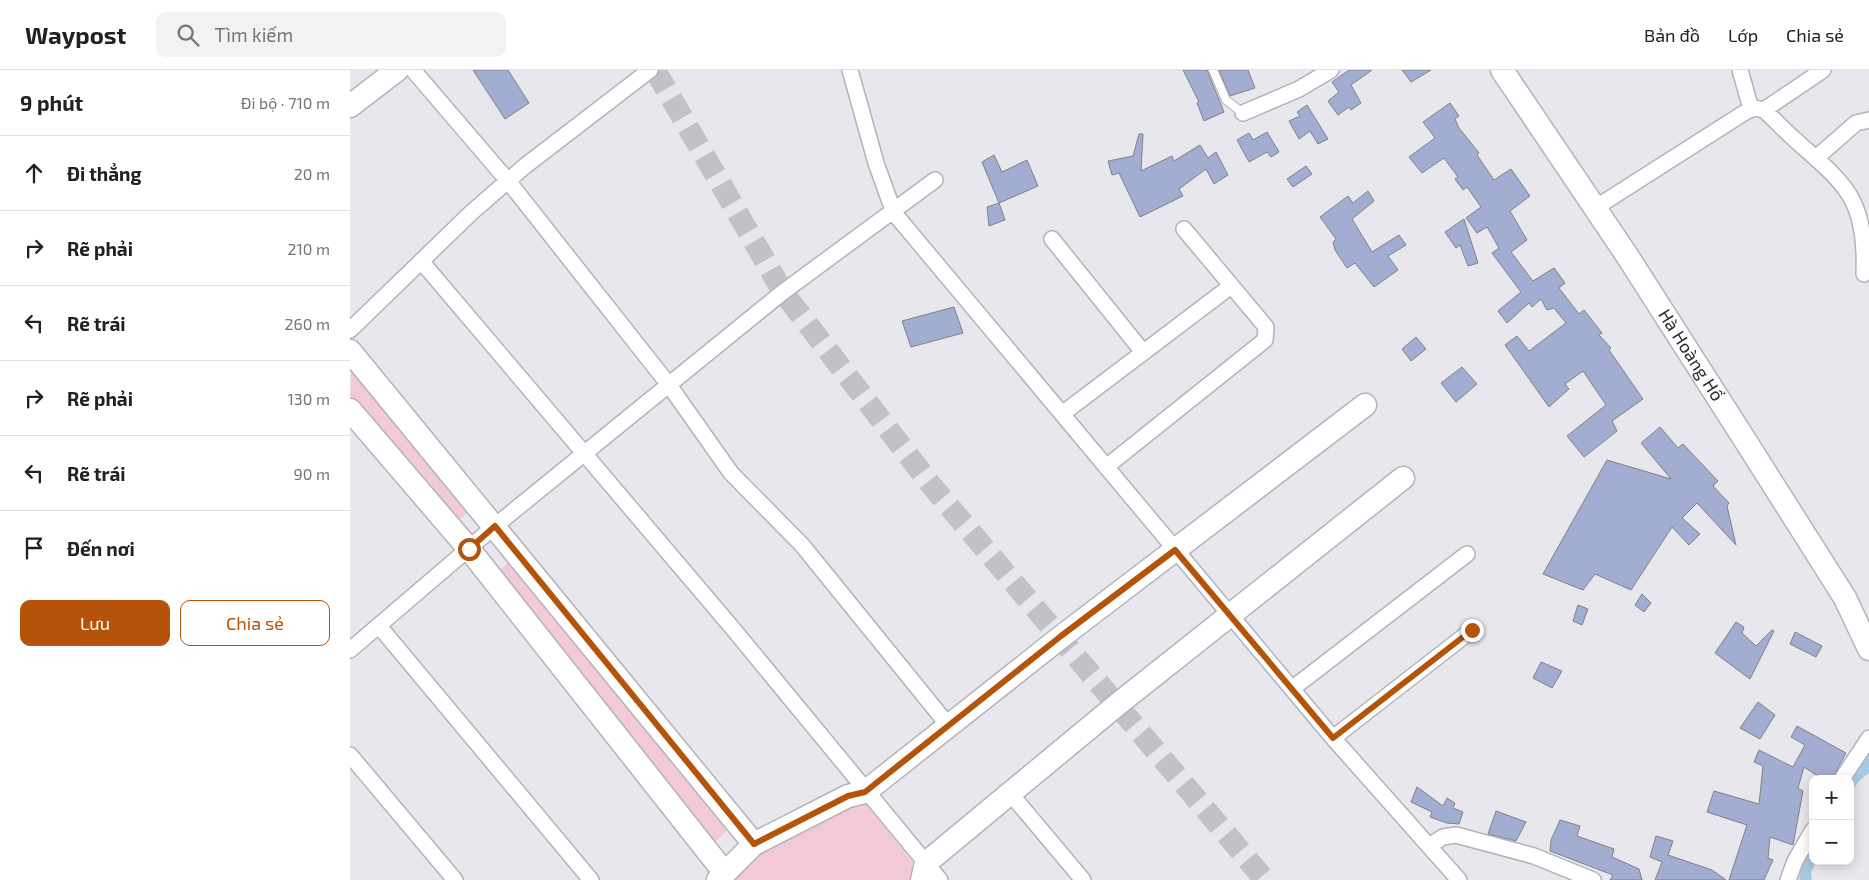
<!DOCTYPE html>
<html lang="vi">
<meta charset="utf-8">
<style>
:root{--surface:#fff;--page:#f2f2f2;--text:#202124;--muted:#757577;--line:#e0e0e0;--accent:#b45309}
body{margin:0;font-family:"Exo 2",sans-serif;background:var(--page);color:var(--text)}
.controls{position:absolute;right:15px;bottom:15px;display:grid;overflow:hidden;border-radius:10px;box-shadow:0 2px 12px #0003}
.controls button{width:45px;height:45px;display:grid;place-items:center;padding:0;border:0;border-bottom:1px solid var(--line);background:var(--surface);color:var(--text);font:25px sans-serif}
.stop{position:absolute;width:15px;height:15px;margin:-11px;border:4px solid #b45309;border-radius:50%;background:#fff}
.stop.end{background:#b45309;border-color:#fff;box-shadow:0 1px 5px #0008}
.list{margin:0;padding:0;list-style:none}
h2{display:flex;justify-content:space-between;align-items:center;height:65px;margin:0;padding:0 20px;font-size:21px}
h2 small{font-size:16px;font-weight:400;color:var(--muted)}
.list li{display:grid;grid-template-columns:32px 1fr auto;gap:15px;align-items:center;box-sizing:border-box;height:75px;padding:0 20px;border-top:1px solid var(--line)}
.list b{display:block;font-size:19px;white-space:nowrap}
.list em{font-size:16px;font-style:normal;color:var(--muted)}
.actions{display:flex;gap:10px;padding:15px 20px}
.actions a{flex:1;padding:11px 0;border:1px solid var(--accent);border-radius:10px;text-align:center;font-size:18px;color:var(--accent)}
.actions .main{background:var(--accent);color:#fff}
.icon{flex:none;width:28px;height:28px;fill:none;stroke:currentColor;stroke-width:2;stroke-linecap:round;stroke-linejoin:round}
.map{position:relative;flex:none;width:1519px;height:810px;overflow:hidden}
header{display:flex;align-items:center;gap:30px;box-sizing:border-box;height:70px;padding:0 25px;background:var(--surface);border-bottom:1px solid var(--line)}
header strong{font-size:24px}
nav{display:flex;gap:28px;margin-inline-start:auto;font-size:18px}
.search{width:350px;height:45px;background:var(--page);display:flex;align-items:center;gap:12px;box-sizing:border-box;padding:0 18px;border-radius:10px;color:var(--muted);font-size:19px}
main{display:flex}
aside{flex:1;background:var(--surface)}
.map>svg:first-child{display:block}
.green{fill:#f2c9d7}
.water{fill:#a7c9e4}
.building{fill:#a2aed1;stroke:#7f8187}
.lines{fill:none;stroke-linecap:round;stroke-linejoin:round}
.secondary-tunnel{stroke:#c3c1c8;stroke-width:22;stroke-dasharray:22 11;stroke-linecap:butt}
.lane-casing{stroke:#b4b2b9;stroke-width:10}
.street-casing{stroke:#b4b2b9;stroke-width:18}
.secondary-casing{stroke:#b4b2b9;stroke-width:25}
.lane{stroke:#fff;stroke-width:8}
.street{stroke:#fff;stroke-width:15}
.secondary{stroke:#fff;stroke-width:22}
.route{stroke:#b45309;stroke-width:6}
.labels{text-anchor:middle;stroke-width:4;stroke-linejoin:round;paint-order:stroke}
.street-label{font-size:18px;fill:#2c2b2e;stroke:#f6f5fb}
</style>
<header>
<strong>Waypost</strong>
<div class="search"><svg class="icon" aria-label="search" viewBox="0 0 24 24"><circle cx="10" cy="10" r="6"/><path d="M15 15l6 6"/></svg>Tìm kiếm</div>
<nav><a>Bản đồ</a><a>Lớp</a><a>Chia sẻ</a></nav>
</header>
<main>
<aside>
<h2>9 phút<small>Đi bộ · 710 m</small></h2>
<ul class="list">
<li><svg class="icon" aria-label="ahead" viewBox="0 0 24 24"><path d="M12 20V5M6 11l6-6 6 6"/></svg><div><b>Đi thẳng</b></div><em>20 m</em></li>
<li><svg class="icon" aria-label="right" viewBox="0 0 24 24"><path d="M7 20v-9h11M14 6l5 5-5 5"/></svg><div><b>Rẽ phải</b></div><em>210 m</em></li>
<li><svg class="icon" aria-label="left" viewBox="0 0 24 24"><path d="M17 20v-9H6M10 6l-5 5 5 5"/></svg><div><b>Rẽ trái</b></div><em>260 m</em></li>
<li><svg class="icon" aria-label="right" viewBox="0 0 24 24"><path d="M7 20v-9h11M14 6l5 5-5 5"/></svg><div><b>Rẽ phải</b></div><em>130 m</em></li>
<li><svg class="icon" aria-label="left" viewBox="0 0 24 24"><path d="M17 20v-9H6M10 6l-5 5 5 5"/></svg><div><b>Rẽ trái</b></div><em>90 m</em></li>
<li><svg class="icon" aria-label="arrive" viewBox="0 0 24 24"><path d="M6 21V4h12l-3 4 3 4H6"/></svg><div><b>Đến nơi</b></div></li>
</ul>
<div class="actions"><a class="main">Lưu</a><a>Chia sẻ</a></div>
</aside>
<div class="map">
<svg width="1519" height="810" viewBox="0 0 1519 810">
<rect width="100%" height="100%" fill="#e9e7ee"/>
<!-- green -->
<path class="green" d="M1,302L122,438L105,453L0,333Z
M162,489L382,756L363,774L146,503Z
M511,732L516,734L563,793L562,805L559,810H380L422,773L455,752Z"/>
<!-- water -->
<path class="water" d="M1519,682V703L1509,711L1500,724C1500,704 1505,696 1519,682Z
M1463,770V791H1466L1461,803L1462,810H1449L1453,787Z"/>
<!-- building -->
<path class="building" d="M123,0H158L179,33L155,49Z
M833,0H857L874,42L854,51L847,33L849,32Z
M869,0H898L905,18L880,26Z
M999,0H1022L1001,15L1011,33L1001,40L999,37L988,45L978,31L989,22L982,12Z
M1052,0H1081L1061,12Z
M1100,33L1109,46L1105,49L1109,58L1129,83L1127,85L1144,110L1161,99L1180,126L1160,141L1177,170L1161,182L1183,211L1204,198L1215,213L1209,218L1229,244L1234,240L1252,263L1249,265L1261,278L1259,280L1293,329L1262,351L1267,361L1234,387L1217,366L1256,335L1233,301L1215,314L1219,319L1199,337L1155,275L1167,266L1179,281L1216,253L1204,238L1197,240L1191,229L1182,237L1179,233L1157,253L1148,241L1171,222L1142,183L1149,178L1137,157L1127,163L1116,148L1131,137L1117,117L1113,120L1105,109L1108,107L1094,88L1072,103L1059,87L1085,68L1073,52Z
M957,35L978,69L968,74L960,61L949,69L939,51L950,46L947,42Z
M917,62L929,82L921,87L917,82L899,92L887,70L899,63L903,70Z
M789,64H793L791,101L822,86L824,91L850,75L858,88L866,82L878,105L864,114L856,99L829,119L833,126L790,147L769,103L762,105L758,91L783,86Z
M644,85L652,102L677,90L688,116L649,133L632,92Z
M956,96L962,104L943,117L937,109Z
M1018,121L1024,131L1002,149L1022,182L1049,165L1056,175L1038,186L1048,200L1024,217L1005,193L997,198L985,180L983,172L986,169L970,147L998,126L1003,133Z
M649,133L655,150L639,156L637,137Z
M1114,149L1128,193L1118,196L1110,175L1106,178L1095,162Z
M604,237L613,263L561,277L552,251Z
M1066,267L1076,279L1061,291L1052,279Z
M1112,297L1127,314L1106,332L1091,313Z
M1310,357L1328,378L1333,374L1368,411L1363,416L1379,433L1377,436L1386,475L1347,433L1332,448L1350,464L1339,475L1322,457L1281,520L1245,504L1233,520L1193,504L1257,390L1321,409L1291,373Z
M1292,524L1301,533L1294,542L1285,535Z
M1228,535L1238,539L1232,555L1223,551Z
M1386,552L1394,557L1392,563L1406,576L1422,560L1424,561L1400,609L1365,583Z
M1445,562L1472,576L1466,587L1440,574Z
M1191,592L1212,601L1202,618L1183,608Z
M1408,632L1425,645L1410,669L1390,658Z
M1447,656L1496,683L1482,709H1472L1454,697L1448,718L1453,721L1443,775L1420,767L1418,788L1423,790L1414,810H1379L1397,755L1357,742L1364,721L1409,734L1413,696L1404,692L1409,680L1443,697L1455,675L1441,667Z
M1067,717L1093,736L1097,728L1105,733L1103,738L1113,742L1109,754L1097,753L1080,747L1082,742L1061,732Z
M1146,741L1176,752L1166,771L1138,764Z
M1210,750L1230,756L1227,766L1264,779L1262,787L1289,799L1292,810H1260L1263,805L1200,781L1201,770Z
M1306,766L1323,771L1318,785L1362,800L1376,810H1305L1312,792L1300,787Z"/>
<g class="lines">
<!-- secondary-tunnel -->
<path class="secondary-tunnel" d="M305,0L433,222L581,415L915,810"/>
<!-- lane casing -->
<g class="lane-casing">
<path id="lane" d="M863,0L876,30L893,43"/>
</g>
<!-- street casing -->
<g class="street-casing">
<path id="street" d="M63,0L158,111L319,315L381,403L452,475L598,655
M500,0L526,93L544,143L983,668L1122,560
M1390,0L1401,39
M1414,40L1473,0
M893,43L949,19L981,0
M1466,88L1506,53L1519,50
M1245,138L1397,41L1405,38L1414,40C1423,48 1432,58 1441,66C1461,85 1485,102 1500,126C1513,148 1515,180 1514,204
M702,169L793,282
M71,191L384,560L590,810
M0,260L122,142L175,96L300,0
M712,344L881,216
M756,397L915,270L916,257L834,159
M29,556L241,810
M0,580L145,456L433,222L585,110
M943,618L1117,484
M983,668L1109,810
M0,685L105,810
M1492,709L1519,668
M660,723L733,810
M1079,776L1093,767L1106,765L1184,786L1243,810
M1438,810L1445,791L1463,760"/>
</g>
<!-- secondary casing -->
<g class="secondary-casing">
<g id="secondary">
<path id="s1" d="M1152,0L1278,187L1393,367L1495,528L1519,579"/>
<path d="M0,36L47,0"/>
<path d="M0,281L404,774"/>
<path d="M0,340L119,479L374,802"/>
<path d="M368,810L404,774L498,726L515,722L711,567L1015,335"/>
<path d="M572,810L576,793L768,634L1053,408"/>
</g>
</g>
<!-- lane -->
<use href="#lane" class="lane"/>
<!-- street -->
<use href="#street" class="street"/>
<!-- secondary -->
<use href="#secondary" class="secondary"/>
</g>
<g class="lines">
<!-- route -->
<path class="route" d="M119,479L145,456L404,774L498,726L515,722L711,566L825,480L983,668L1122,560"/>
</g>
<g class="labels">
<!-- street labels -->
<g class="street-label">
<text dy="6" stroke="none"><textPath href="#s1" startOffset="342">Hà Hoàng Hổ</textPath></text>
</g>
</g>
</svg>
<div class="controls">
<button>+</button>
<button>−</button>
</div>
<div class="stop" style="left:119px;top:479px"></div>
<div class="stop end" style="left:1122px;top:560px"></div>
</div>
</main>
